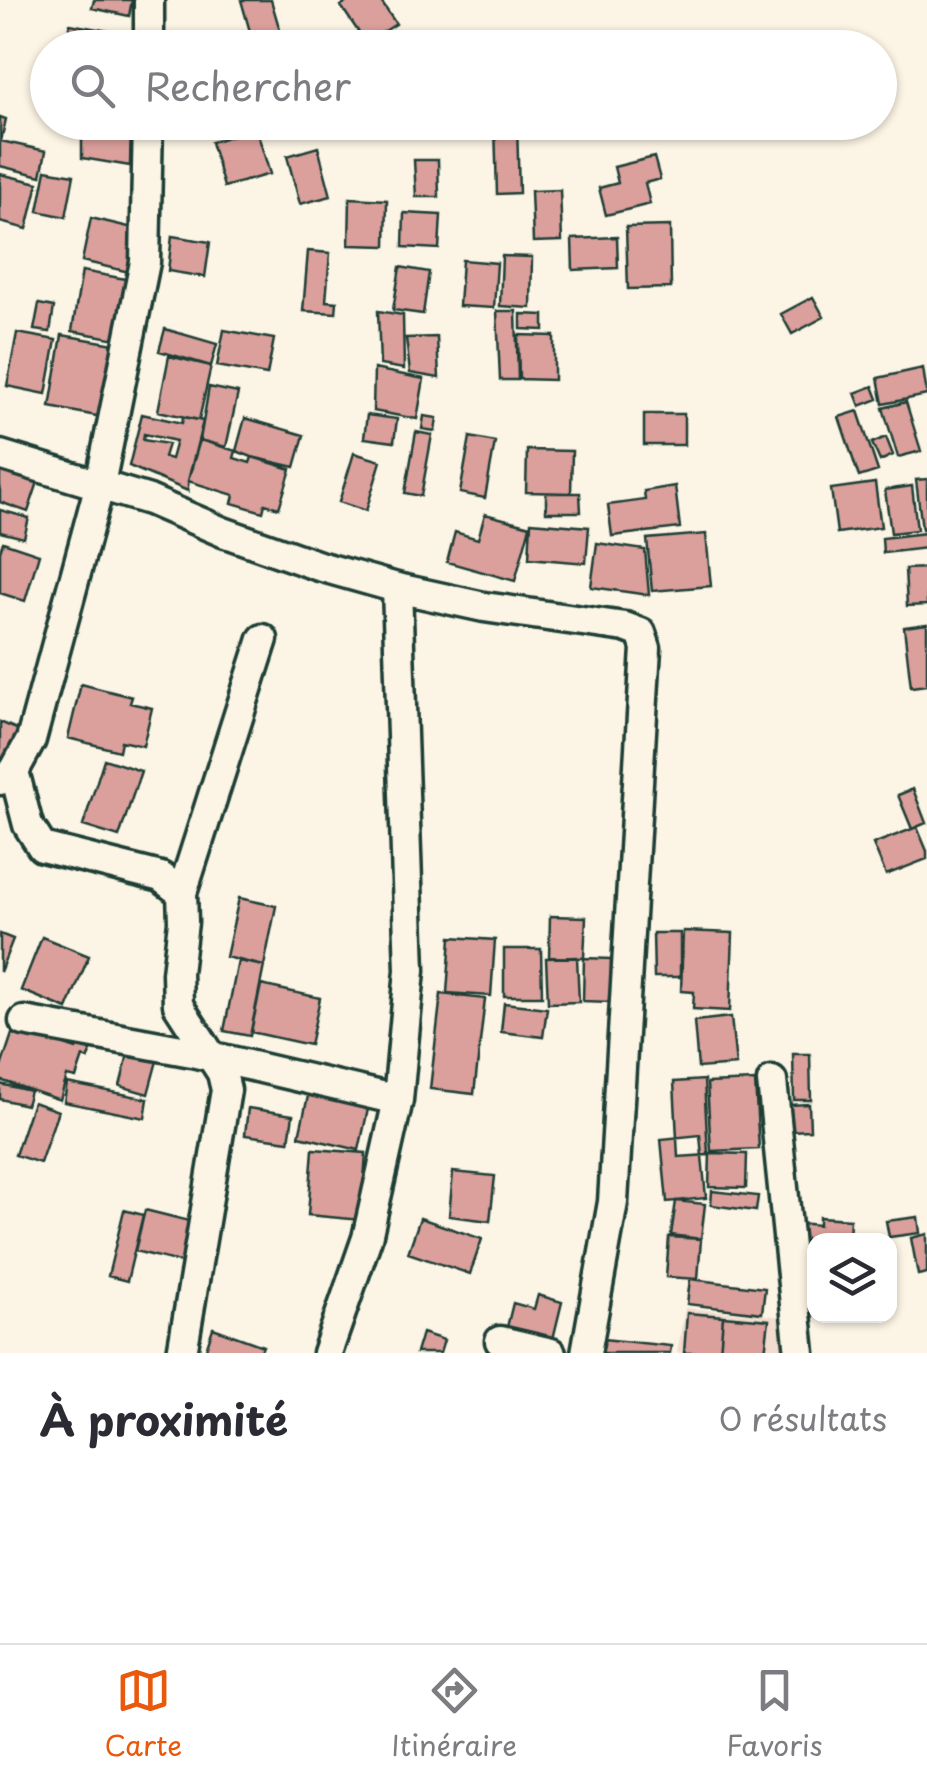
<!DOCTYPE html>
<html lang="fr">
<meta charset="utf-8">
<style>
:root{--surface:#fff;--page:#f7f7f7;--text:#2b2b33;--muted:#7c7c81;--line:#e1e1e2;--accent:#ea580c}
body{margin:0;font-family:"Playpen Sans",sans-serif;background:var(--page);color:var(--text)}
.controls{position:absolute;right:30px;bottom:30px;display:grid;overflow:hidden;border-radius:20px;box-shadow:0 2px 8px #0004}
.controls button{width:90px;height:90px;display:grid;place-items:center;padding:0;border:0;border-bottom:2px solid var(--line);background:var(--surface);color:var(--text);font:50px sans-serif}
.list{margin:0;padding:0;list-style:none}
h2{display:flex;justify-content:space-between;align-items:center;height:130px;margin:0;padding:0 40px;font-size:42px}
h2 small{font-size:32px;font-weight:400;color:var(--muted)}
.icon{flex:none;width:55px;height:55px;fill:none;stroke:currentColor;stroke-width:2;stroke-linecap:round;stroke-linejoin:round}
.map{position:relative;flex:none;width:927px;height:1353px;overflow:hidden}
.search{position:absolute;background:var(--surface);box-shadow:0 2px 8px #0004;left:30px;right:30px;top:30px;height:110px;display:flex;align-items:center;gap:25px;box-sizing:border-box;padding:0 35px;border-radius:55px;color:var(--muted);font-size:38px}
.sheet{height:290px;background:var(--surface)}
nav{display:flex;justify-content:space-around;align-items:center;box-sizing:border-box;height:140px;border-top:2px solid var(--line);background:var(--surface);font-size:28px;color:var(--muted)}
nav a{display:grid;justify-items:center;gap:5px}
nav .on{color:var(--accent)}
.map>svg:first-child{display:block}
.built{fill:#f2dccf}
.building{fill:#dba09c;stroke:#1f3d34;stroke-width:2.5;fill-rule:evenodd}
.lines{fill:none;stroke-linecap:round;stroke-linejoin:round}
.minor-casing{stroke:#1f3d34;stroke-width:35}
.minor{stroke:#fcf5e5;stroke-width:28}
</style>
<div class="map">
<svg width="927" height="1353" viewBox="0 0 927 1353">
<rect width="100%" height="100%" fill="#fcf5e5"/>
<filter id="ink" filterUnits="userSpaceOnUse"><feTurbulence type="fractalNoise" baseFrequency=".01" numOctaves="2"/><feDisplacementMap in="SourceGraphic" scale="20" xChannelSelector="R" yChannelSelector="G"/><feConvolveMatrix kernelMatrix="1 2 1 2 8 2 1 2 1" color-interpolation-filters="sRGB"/></filter>
<g filter="url(#ink)">
<!-- built -->
<path class="built" d="M685,1308L785,1317L794,1353H677Z"/>
<!-- building -->
<path class="building" d="M94,0H132L129,16L92,8Z
M241,0H271L281,34L253,42Z
M350,0H380L396,24L366,43L341,6Z
M70,24L136,36L134,48H66Z
M0,117L6,119L1,141L46,151L41,176L0,166Z
M82,122L131,123L130,166L82,158Z
M216,122H244L245,126L221,134Z
M495,125H517L519,193L497,194Z
M256,128L270,174L224,187L211,142Z
M318,147L331,196L300,204L287,156Z
M654,157L660,179L645,183L650,204L606,215L599,188L618,183L614,167Z
M414,160H438L439,197H416Z
M46,170L74,175L66,217L38,211Z
M0,174L38,183L27,229L0,222Z
M560,190L562,241L533,242L531,191Z
M350,198L387,200L386,246L349,245Z
M404,213L441,215L439,249L403,247Z
M91,218L133,228L129,272L82,261Z
M670,226L671,288L628,289L626,227Z
M172,236L210,242L205,277L168,271Z
M617,237L618,268L573,270L572,239Z
M308,251L330,253L326,301L337,302L336,313L303,311Z
M502,256L532,257L531,308L500,306Z
M462,260L497,263L494,308L459,306Z
M400,267L429,272L423,314L393,310Z
M82,271L131,280L122,340L72,331Z
M813,297L824,317L792,334L781,314Z
M39,304L54,307L50,332L34,330Z
M378,311L403,315L404,369L380,365Z
M497,311H516L518,380H500Z
M521,314L544,315V330L521,329Z
M165,329L217,344L211,366L159,351Z
M224,330L274,339L267,375L217,366Z
M17,333L56,340L46,394L7,386Z
M62,335L120,345L107,418L50,407Z
M518,335L554,336V380L519,379Z
M437,337L439,378L410,373L406,338Z
M169,356L211,366L199,420L158,411Z
M923,368L927,395L883,404L878,378Z
M374,369L424,379L417,419L373,411Z
M873,386L878,399L860,406L855,393Z
M209,387L238,393L226,447L200,440Z
M906,402L921,451L898,457L883,408Z
M858,411L878,471L859,477L839,417Z
M142,414L182,423L183,417L203,421L188,481V491L129,466ZM144,434L176,441L171,459L164,457L168,444L143,440Z
M644,414H684V445H644Z
M367,415L397,419L394,442L364,438Z
M424,416L437,418L435,431L422,429Z
M245,418L304,435L295,467L252,457L236,451Z
M416,432L432,435L421,496L405,493Z
M470,437L495,442L485,498L460,493Z
M886,437L893,455L880,461L872,443Z
M200,440L236,451L234,458L250,463L252,457L291,469L279,508L265,504L263,512L232,503L234,495L188,481Z
M527,450L572,451L571,493L526,492Z
M354,453L381,461L366,511L339,502Z
M0,469L38,482L28,512L0,502Z
M927,479V528L922,529L916,480Z
M875,483L881,527L837,533L831,489Z
M675,486L680,528L612,536L608,505L645,500L644,491Z
M912,486L917,530L891,533L885,490Z
M546,493H580L581,512H546Z
M0,510L29,518L24,538L0,532Z
M485,514L530,526L515,581L447,562L455,532L478,539Z
M531,522L589,527L586,563L529,558Z
M926,533L927,548L883,553L882,538Z
M706,534L711,586L652,591L647,539Z
M3,542L39,554L25,601L0,593V551Z
M597,543L645,550L649,595L591,587Z
M927,568V605L907,606L905,569Z
M927,624V685L911,687L904,627Z
M81,684L132,697L130,703L152,708L143,746L121,741L119,751L68,738Z
M0,722L26,733L6,759L0,757Z
M104,759L141,771L119,837L83,826Z
M913,789L926,823L912,829L898,795Z
M917,827L927,851V859L886,875L873,844Z
M239,898L276,906L264,966L226,957Z
M550,916L586,917L584,958L549,957Z
M683,931L733,933L730,1011L693,1009L694,992L681,991Z
M653,933H680V977H654Z
M0,934L13,939L0,972Z
M42,937L89,956L67,1009L21,990Z
M451,937L495,940L491,996L447,993Z
M504,949H541L542,996H504Z
M577,957L579,1002L548,1003L546,958Z
M584,958L611,959V1002L583,1001Z
M238,961L264,966L250,1036L224,1031Z
M261,985L320,998L310,1045L251,1032Z
M441,994L485,999L474,1094L430,1089Z
M504,1003L547,1008L543,1037L501,1032Z
M731,1017L736,1065L698,1068L694,1021Z
M14,1028L76,1049L80,1037L94,1042L88,1059L83,1057L76,1078L67,1076L60,1100L0,1080V1070Z
M129,1050L158,1057L148,1094L120,1086Z
M793,1054H810L811,1100H794Z
M704,1080L708,1155L678,1157L674,1082Z
M755,1081L759,1149L711,1151L707,1083Z
M67,1083L148,1099L145,1118L64,1102Z
M0,1084L30,1091L26,1105L0,1099Z
M310,1087L370,1100L359,1150L299,1136Z
M33,1102L58,1111L40,1163L15,1155Z
M809,1104L810,1130L790,1131L788,1105Z
M248,1108L293,1115L289,1141L245,1135Z
M700,1135L706,1198L667,1202L661,1139Z
M313,1149L366,1153L361,1220L308,1215Z
M710,1153L747,1154L746,1188L709,1187Z
M453,1172L495,1176L490,1221L449,1216Z
M712,1191L758,1196L756,1211L711,1205Z
M676,1201L705,1204L701,1239L671,1235Z
M124,1210L143,1215L127,1281L108,1276Z
M145,1210L197,1223L187,1264L135,1251Z
M819,1217L850,1219L849,1240H814V1278L803,1277L797,1223L819,1225Z
M918,1217L920,1233L889,1237L886,1221Z
M420,1218L482,1239L470,1274L408,1253Z
M927,1234V1273L918,1275L911,1238Z
M669,1237L701,1239L698,1279L666,1277Z
M690,1279L765,1288L762,1313L687,1304Z
M538,1295L562,1302L553,1339L507,1327L513,1303L534,1309Z
M687,1313L723,1316L720,1353H684Z
M723,1316L769,1320L765,1353H720Z
M213,1328L263,1346L260,1353H217L206,1349Z
M422,1333L444,1340L440,1353H416Z
M603,1339L671,1346L670,1353H602Z"/>
<g class="lines">
<!-- minor casing -->
<g class="minor-casing">
<path id="minor" d="M149,48V0
M0,455L149,500L223,532L319,566L397,588L484,607L625,627L641,633L646,648L613,1202L586,1353
M14,771L28,825L42,847L161,877L182,893L183,922L177,973L178,1005L222,1073L226,1090L182,1353
M0,780L14,771L31,740L100,484L145,262L148,122
M182,893L263,639
M24,1021L192,1052L398,1100
M772,1081L800,1353
M500,1341L551,1353
M327,1353L367,1238L398,1100L410,970L397,588"/>
</g>
<!-- minor -->
<use href="#minor" class="minor"/>
</g>
</g>
</svg>
<div class="controls">
<button><svg class="icon" aria-label="layers" viewBox="0 0 24 24"><path d="M12 4l9 5-9 5-9-5zM3 14l9 5 9-5"/></svg></button>
</div>
<div class="search"><svg class="icon" aria-label="search" viewBox="0 0 24 24"><circle cx="10" cy="10" r="6"/><path d="M15 15l6 6"/></svg>Rechercher</div>
</div>
<section class="sheet">
<h2>À proximité<small>0 résultats</small></h2>
<ul class="list">
</ul>
</section>
<nav>
<a class="on"><svg class="icon" aria-label="map" viewBox="0 0 24 24"><path d="M3 6l6-2 6 2 6-2v14l-6 2-6-2-6 2zM9 4v14M15 6v14"/></svg>Carte</a>
<a><svg class="icon" aria-label="directions" viewBox="0 0 24 24"><path d="M12 3l9 9-9 9-9-9zM9 14v-3h6M13 9l2 2-2 2"/></svg>Itinéraire</a>
<a><svg class="icon" aria-label="saved" viewBox="0 0 24 24"><path d="M7 4h10v16l-5-4-5 4z"/></svg>Favoris</a>
</nav>
